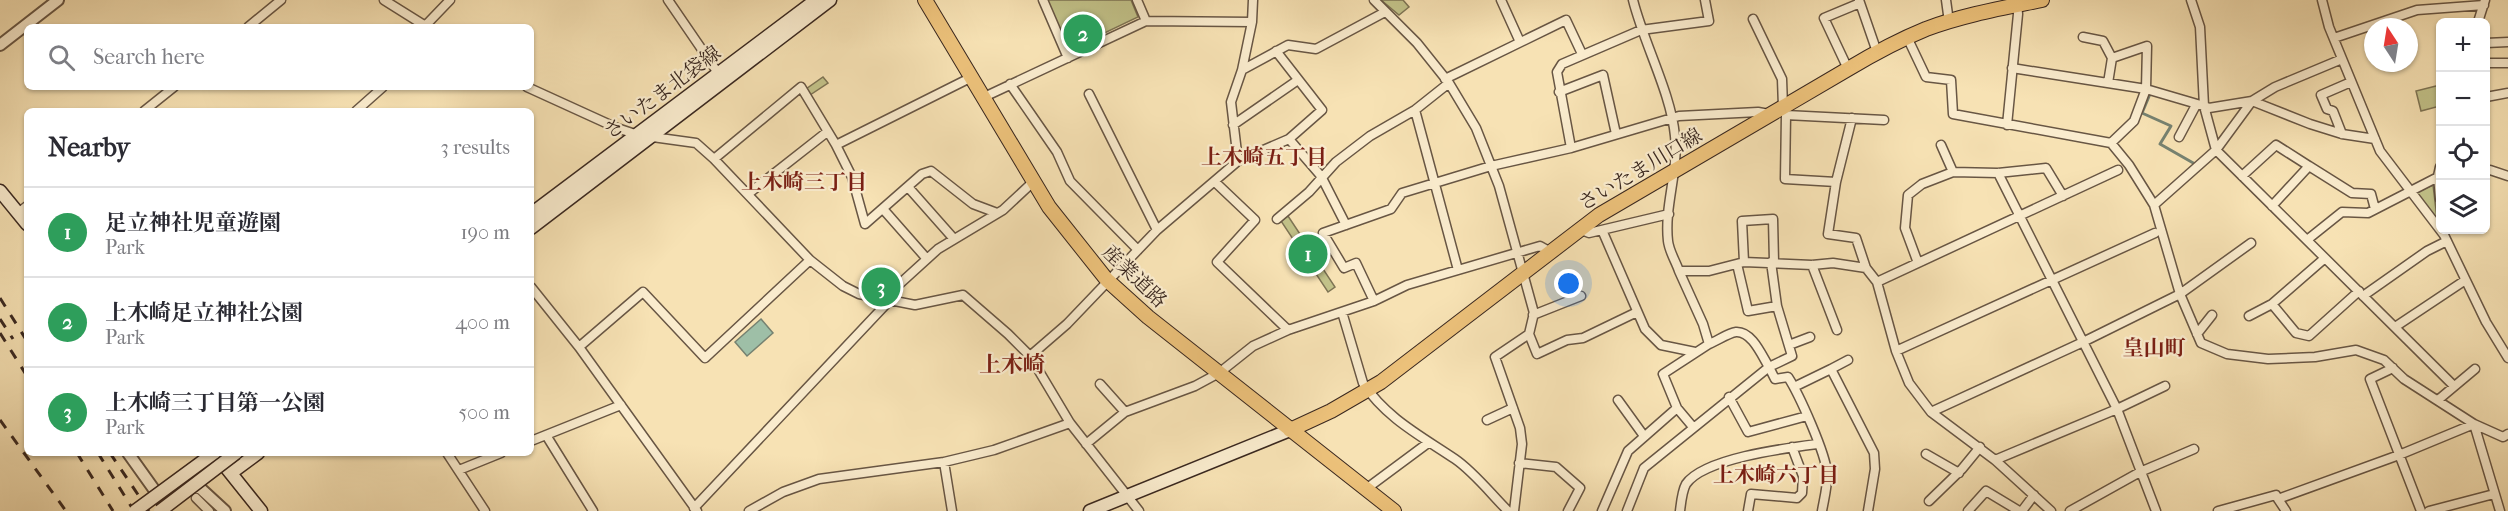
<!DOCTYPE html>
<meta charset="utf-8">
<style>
:root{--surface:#fff;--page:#f2f2f3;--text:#2b2b33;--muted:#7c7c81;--line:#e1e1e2;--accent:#8f2418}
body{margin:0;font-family:"IM FELL French Canon","Noto Serif JP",serif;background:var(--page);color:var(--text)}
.controls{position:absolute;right:18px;top:18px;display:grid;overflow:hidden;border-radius:9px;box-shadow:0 2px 4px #0004}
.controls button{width:54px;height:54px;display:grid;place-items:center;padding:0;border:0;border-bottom:2px solid var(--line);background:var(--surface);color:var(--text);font:30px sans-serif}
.compass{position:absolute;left:2364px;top:18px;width:54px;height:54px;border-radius:50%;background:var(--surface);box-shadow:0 2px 4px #0004;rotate:348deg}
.you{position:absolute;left:1569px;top:284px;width:21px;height:21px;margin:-15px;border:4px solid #fff;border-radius:50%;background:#1a73e8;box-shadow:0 0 0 9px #1a73e833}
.badge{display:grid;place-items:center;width:39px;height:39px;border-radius:50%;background:var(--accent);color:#fff;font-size:20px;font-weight:700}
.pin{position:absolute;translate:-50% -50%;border:3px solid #fff;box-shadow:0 2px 6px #0006}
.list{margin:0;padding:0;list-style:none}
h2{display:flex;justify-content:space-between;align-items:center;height:78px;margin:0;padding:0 24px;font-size:26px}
h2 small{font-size:20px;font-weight:400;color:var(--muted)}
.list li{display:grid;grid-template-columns:39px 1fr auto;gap:18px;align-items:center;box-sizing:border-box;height:90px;padding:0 24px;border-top:2px solid var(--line)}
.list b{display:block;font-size:22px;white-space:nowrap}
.list p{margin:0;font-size:20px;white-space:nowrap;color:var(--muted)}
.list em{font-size:20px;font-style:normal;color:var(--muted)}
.icon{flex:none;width:33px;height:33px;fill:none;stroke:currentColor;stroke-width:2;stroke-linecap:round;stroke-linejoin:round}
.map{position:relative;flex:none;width:2508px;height:511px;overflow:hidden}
.search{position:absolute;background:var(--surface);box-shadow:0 2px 4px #0004;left:24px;top:24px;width:510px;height:66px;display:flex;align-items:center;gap:15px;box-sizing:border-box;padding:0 21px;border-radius:9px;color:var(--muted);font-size:22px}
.panel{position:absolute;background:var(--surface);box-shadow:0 2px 4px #0004;left:24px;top:108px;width:510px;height:348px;border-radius:9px}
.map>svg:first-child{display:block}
.green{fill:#c2c289;stroke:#7e7454;stroke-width:1.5}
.water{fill:#9ebfa7;stroke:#768271;stroke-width:1.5}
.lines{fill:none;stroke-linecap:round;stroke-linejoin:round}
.stream{stroke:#768271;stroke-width:3}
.minor-casing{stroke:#685644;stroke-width:11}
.tertiary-casing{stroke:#685644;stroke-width:14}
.secondary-casing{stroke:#39271f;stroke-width:15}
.primary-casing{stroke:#39271f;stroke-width:16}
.minor{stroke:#faecce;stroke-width:8}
.tertiary{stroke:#faecce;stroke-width:10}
.secondary{stroke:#faecce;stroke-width:12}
.primary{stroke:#ecc17a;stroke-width:14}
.rail{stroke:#39271f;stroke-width:3;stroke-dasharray:10 10;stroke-linecap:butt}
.secondary-bridge-casing{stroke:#39271f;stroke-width:15;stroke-linecap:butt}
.secondary-bridge{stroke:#faecce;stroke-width:12}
.labels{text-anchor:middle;stroke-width:4.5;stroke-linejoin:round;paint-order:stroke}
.street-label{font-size:20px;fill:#39271f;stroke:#faecce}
.neighbourhood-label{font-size:21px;font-weight:bold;fill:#7a1f14;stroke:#faecce}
.quarter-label{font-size:22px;font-weight:bold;fill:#7a1f14;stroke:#faecce}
</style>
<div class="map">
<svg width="2508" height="511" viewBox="0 0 2508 511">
<rect width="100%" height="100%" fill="#f7e2b4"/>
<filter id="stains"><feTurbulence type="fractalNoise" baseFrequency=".00333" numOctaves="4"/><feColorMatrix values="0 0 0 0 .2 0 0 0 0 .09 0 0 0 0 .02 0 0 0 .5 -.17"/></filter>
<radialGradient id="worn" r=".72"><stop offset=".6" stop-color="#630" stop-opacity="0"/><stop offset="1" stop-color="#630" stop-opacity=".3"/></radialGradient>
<!-- green -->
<path class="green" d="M1047,0H1131L1138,17L1069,50Z
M1381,0H1403L1409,7L1399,15Z
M823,77L828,83L810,95L806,89Z
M2440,85V106L2421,111L2416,91Z
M2433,185L2437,218L2414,193Z
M1288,216L1335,287L1328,292L1281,221Z
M884,269L894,281L879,295L870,292Z"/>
<!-- water -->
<path class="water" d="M761,319L773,333L747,356L735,342Z"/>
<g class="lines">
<!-- stream -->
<path class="stream" d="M2150,94L2142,113L2171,126L2160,144L2195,164"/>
<!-- minor casing -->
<g class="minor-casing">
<path id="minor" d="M384,0L427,27
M668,0L718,73
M1043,0L1068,58
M1137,0L1146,21
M1374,0L1417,43L1449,83L1476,128L1499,186L1534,313L1529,334L1495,357L1520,428L1522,444L1514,511
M1501,0L1520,42
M1633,0C1644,44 1671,93 1675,136C1679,170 1664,206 1668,241C1669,251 1676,262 1679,271H1709L1744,262L1812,265L1833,263L1866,268
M1859,0L1877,52
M1946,0L1949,22
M2322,0L2329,27L2380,151L2444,235L2443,230
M1753,19L1782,79L1783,107L1786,115L1785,179L1836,182
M2478,22L2485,0
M425,26L450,0
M248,27L281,0
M1907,37L1926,77L1951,80L1953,114L2111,143L2129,165L2154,205
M2083,37L2103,41L2112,58
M2334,38L2417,10L2484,5
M2486,43L2508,42
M2342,59L2275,87L2252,101L2216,150L2154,205L2180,294L2201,343L2227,354L2268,359L2315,357L2356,350L2384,360L2404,379L2474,424L2500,511
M2486,63H2508
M2012,68C2057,75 2101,82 2146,89L2147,46L2112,58L2108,83
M1848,69L1824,18L1860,3
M1242,70L1252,22L1253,0
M1445,79L1566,20L1582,54
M1010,84L1057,152L1070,181L1138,250
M527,87L617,128L638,135L696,143L714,159L810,260L843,286L859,294L915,305L963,295L1008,334L1030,356L1070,423L1139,511
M1559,92L1603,75L1616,134
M1089,94L1157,230
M2486,97L2508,93
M982,98L1146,21L1252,22
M1415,110L1458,270
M144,111L174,87
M356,111L383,87
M1786,115L1884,120
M1852,118L1836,182L1828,234L1856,238L1866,268L1877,282L1896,351L1909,383L1931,412L1995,460L2051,511
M1233,125L1298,80
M2007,125L2018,14L2017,5
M2342,134L2333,111L2327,109L2321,95L2351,82
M2179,137L2196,105
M1289,139L1321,176L1346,225
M2375,139L2342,134L2310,124L2252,101L2209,108L2204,106L2216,150L2454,386
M2111,143L2134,121L2146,89L2204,106L2200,27L2191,0
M836,145L852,177L865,224L922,174L931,171L973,204L997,213
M1941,145L1953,172
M1571,148L1557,72L1562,64L1641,30L1709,21L1705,0
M714,159L801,87L836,145L970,78
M1238,161L1231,102L1242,70L1288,45L1316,49L1385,12
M2309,166L2352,193L2371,194L2375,209
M2440,167L2438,176L2440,199
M2486,171L2490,170L2508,176
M1998,173L2117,409L2156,511
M2242,176L2276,145L2309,166L2272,206
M1215,182L1255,220L1217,262L1288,330
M908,187L954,239
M748,194L827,132
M883,209L927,259
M18,213L27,206
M1277,219L1309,192L1336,162L1370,136L1415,110L1449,83
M1579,229L1589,233L1669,214
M1602,230L1645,329L1661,345L1695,352
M2444,235L2486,322L2508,358
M2307,240L2342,212L2368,213L2440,176
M1744,262L1742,221L1773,219L1774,262
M1918,263L1905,228L1908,195L1922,184L1953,172L1998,173L2046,168L2063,196
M1737,264L1748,311L1777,306
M1812,265L1837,330
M1679,271L1703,324L1709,344C1717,341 1728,333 1736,332C1752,331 1762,356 1769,367L1792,356L1777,306L1771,262
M1877,282L2118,170
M531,287L579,347L697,511
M2363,296L2427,251L2447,241
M883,299L938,249L1003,210L1033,182
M1374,301L1356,263L1344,268L1323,233L1391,209L1402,193L1491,166L1571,148L1679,116L1758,112L1769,114
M2272,304L2296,333L2309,336L2359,291
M1342,312L1363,383C1386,418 1421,436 1455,459C1474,472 1491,494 1508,511
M1533,315L1581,296
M2249,316L2272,304L2325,258
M2395,327L2464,281
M1529,334L1537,354L1567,340L1583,338L1637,312
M2197,334L2212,315
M1789,345L1810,337
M579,347L643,292L705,358L810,260
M1896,351L2155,233
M1030,356L1067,324L1157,230L1238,161L1289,139L1322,110L1276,51
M2393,368L2370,379L2421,511
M1831,369L1848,360
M1100,384L1125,412L1195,386L1219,373L1253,346L1288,330L1374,301L1407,285L1540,246L1549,251
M1794,387L1831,369L1874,453L1875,469L1868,511
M1729,397L1748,432L1807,416
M1618,400L1644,436
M2438,400L2475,369
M1931,412L2081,343L2180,294L2251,243
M1487,420L1513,408
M1693,427L1677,408L1663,374L1709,344
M546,435L593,511
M531,441L621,405
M1086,444L1125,412
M447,453L485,511
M1926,454L1959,473
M1995,460L2117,409L2165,386
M944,462L952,511
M1519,463L1556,467L1580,488L1568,511
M459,470L501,453
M1366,489L1428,443
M196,498L209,511
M2278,499L2286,511
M1929,501L1962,469L1980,447
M694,508L890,300
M749,511L783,492L819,479L944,462L994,450L1070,423
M1602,511L1628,451L1677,408
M1627,511L1644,468L1769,367L1775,379L1788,377C1799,394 1826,454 1827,473C1828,485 1824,499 1822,511
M1680,511C1681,503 1682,491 1686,484C1704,458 1787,448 1818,444
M1748,511L1751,494L1797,498L1802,493L1803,476L1792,447
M1968,511L1986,491L2019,511
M2022,511L2034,495
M2070,511L2140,472L2194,449
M2218,511L2276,495L2278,499L2399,455L2474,424L2503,437L2508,434
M2429,511L2494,494"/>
</g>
<!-- tertiary casing -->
<g class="tertiary-casing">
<path id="tertiary" d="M0,45L58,0
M128,453L158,495
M191,488H200L225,511"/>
</g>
<!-- secondary casing -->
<g class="secondary-casing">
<path id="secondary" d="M0,191L27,224
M531,214L816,0
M531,228L830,0
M217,456L261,511
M231,473L258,453
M1090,511L1290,430"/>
</g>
<!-- primary casing -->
<g class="primary-casing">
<path id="primary" d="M925,0L1049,207L1107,280L1148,317L1394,511
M1290,430L1331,411L1381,382L1599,215L1848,69C1873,54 1899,40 1926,29C1963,15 2003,8 2042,0"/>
</g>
<!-- minor -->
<use href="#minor" class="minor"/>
<!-- tertiary -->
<use href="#tertiary" class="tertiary"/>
<!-- secondary -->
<use href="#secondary" class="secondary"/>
<!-- primary -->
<use href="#primary" class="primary"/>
<!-- rail -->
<path class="rail" d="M0,298L27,341
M0,319L13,339
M0,333L27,376
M0,420L66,511
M77,453L113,511
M98,453L134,511
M110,453L149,511"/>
<!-- secondary-bridge casing -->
<g class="secondary-bridge-casing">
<path id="secondary-bridge" d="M135,511L214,453
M160,511L236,453"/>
</g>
<!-- secondary-bridge -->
<use href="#secondary-bridge" class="secondary-bridge"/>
</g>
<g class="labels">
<!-- street labels -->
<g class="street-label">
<text transform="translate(662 92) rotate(-37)" y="7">さいたま北袋線</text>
<text transform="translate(1640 169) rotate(-31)" y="7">さいたま川口線</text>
<text transform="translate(1135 276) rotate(44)" y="7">産業道路</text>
</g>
<!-- neighbourhood labels -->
<g class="neighbourhood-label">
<text x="1264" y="164">上木崎五丁目</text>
<text x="804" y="189">上木崎三丁目</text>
<text x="2154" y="355">皇山町</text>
<text x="1776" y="482">上木崎六丁目</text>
</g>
<!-- quarter labels -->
<g class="quarter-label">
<text x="1012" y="372">上木崎</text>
</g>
</g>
<rect width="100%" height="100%" filter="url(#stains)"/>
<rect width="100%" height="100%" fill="url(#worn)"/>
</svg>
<div class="controls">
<button>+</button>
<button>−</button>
<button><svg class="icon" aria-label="locate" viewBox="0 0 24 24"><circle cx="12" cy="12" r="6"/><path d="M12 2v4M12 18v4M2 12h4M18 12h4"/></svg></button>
<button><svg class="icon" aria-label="layers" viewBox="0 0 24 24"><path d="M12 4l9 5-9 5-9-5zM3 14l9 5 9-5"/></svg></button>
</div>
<svg class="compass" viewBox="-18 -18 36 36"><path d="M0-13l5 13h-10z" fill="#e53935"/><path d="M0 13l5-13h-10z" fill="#7c7c81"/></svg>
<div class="you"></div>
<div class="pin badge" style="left:1308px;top:254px;background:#2e9e5b">1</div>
<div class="pin badge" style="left:1083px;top:34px;background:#2e9e5b">2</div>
<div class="pin badge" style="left:881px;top:287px;background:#2e9e5b">3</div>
<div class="search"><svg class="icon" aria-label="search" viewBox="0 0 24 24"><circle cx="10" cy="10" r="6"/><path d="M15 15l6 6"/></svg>Search here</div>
<section class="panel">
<h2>Nearby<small>3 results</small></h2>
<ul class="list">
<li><span class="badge" style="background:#2e9e5b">1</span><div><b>足立神社児童遊園</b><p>Park</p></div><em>190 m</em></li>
<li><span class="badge" style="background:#2e9e5b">2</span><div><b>上木崎足立神社公園</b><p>Park</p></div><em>400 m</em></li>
<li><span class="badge" style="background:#2e9e5b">3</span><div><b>上木崎三丁目第一公園</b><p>Park</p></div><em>500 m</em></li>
</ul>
</section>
</div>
